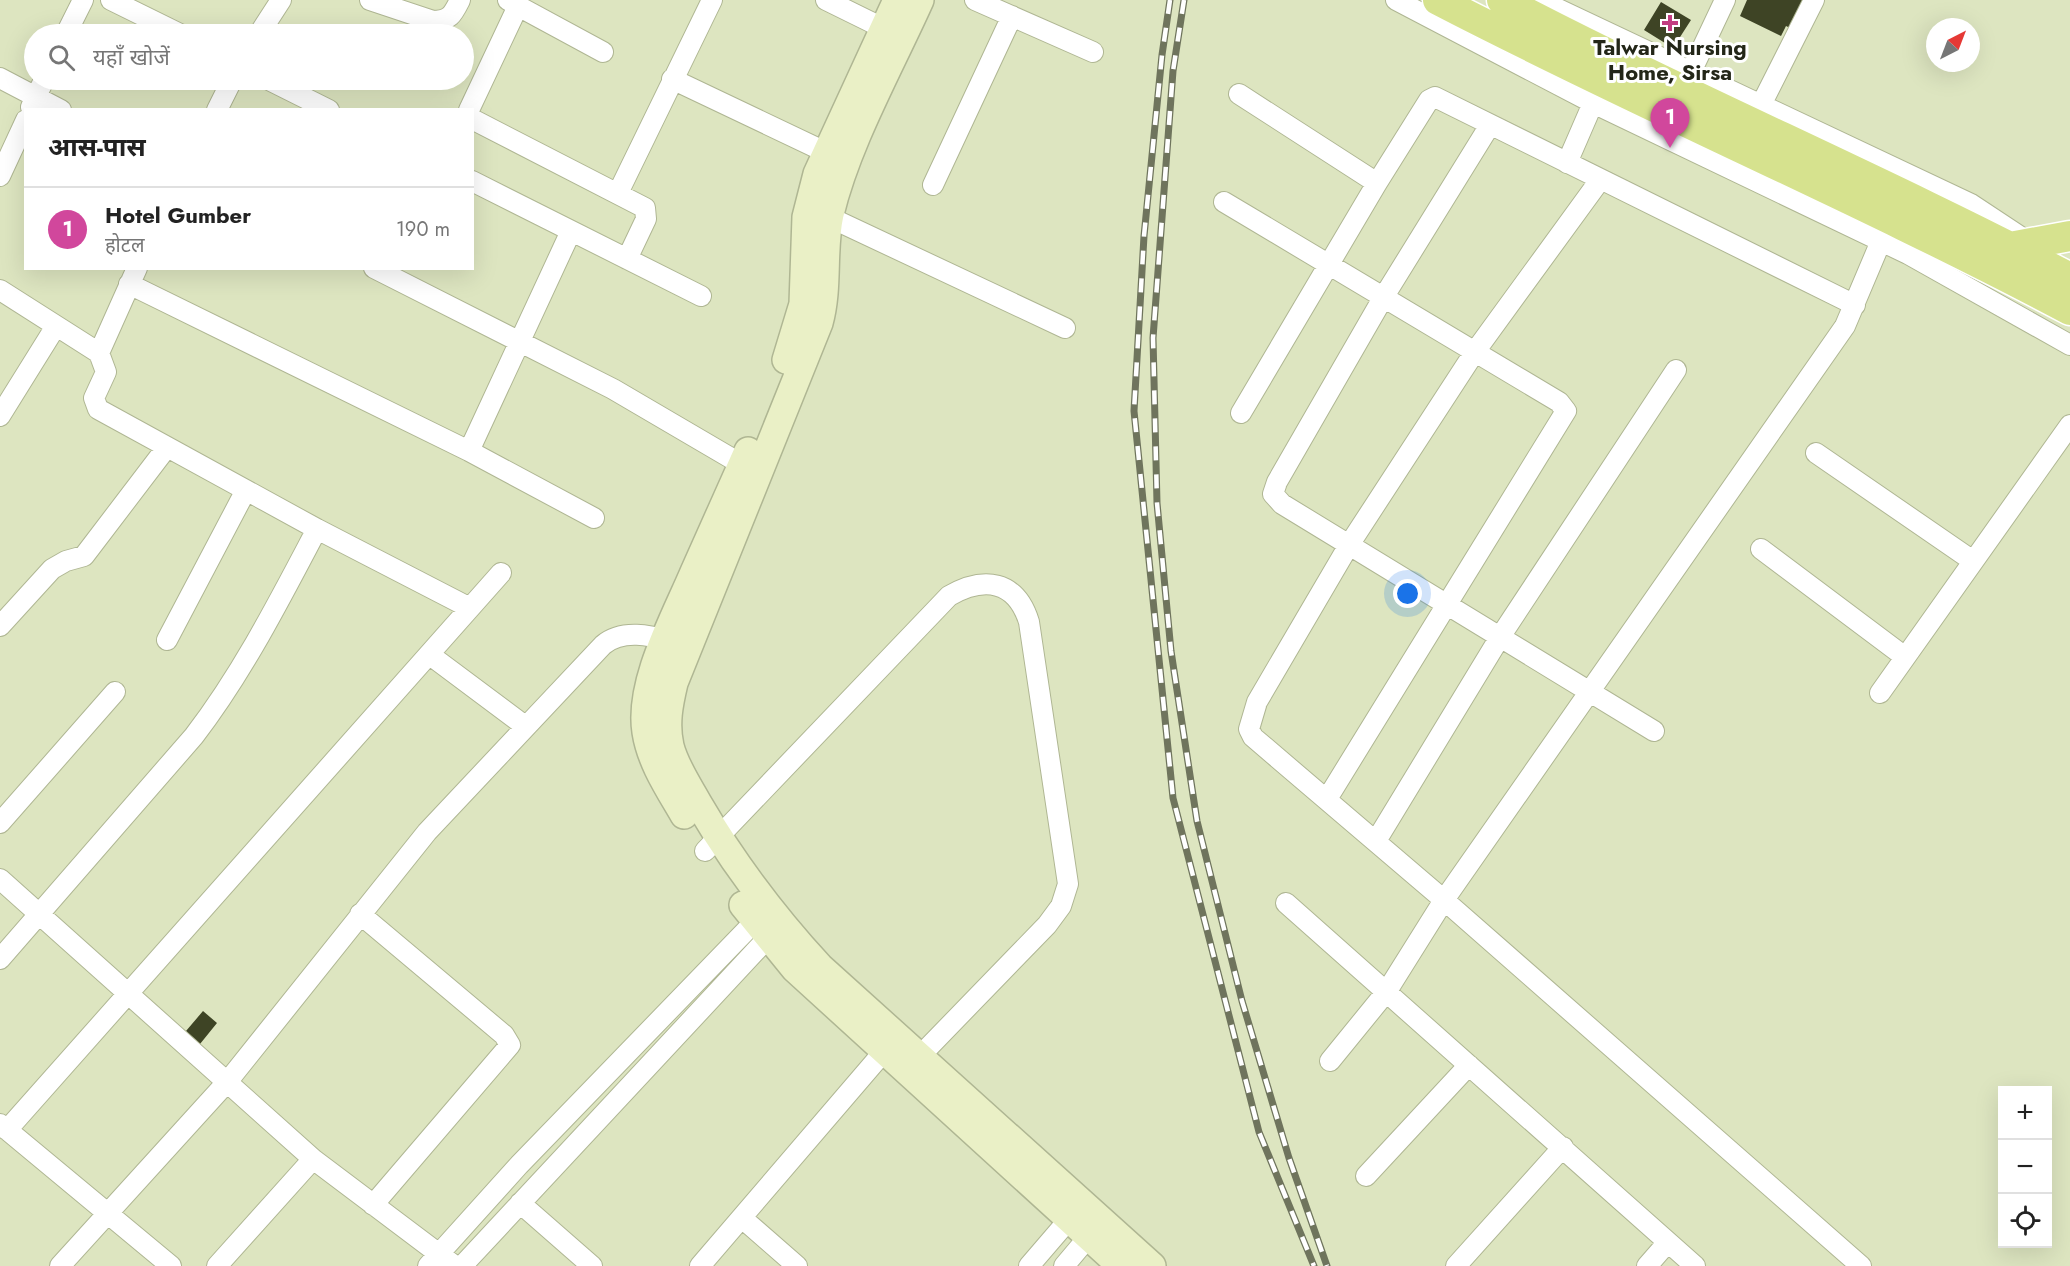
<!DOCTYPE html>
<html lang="hi">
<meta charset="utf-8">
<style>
:root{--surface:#fff;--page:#f6f6f6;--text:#222;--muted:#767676;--line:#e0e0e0;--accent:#ea580c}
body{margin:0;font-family:Jost,"Noto Sans Devanagari",sans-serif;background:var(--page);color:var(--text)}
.controls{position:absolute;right:18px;bottom:18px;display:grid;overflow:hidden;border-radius:0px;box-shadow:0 6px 24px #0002}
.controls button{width:54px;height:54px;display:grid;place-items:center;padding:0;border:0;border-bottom:2px solid var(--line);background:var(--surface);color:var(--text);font:30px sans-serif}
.compass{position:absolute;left:1926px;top:18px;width:54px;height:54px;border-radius:50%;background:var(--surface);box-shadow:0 6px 24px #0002;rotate:42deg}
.you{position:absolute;left:1408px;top:594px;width:21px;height:21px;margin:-15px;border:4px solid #fff;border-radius:50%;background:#1a73e8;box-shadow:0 0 0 9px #1a73e833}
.badge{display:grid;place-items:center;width:39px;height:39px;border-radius:50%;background:var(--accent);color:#fff;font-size:20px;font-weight:700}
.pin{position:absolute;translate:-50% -50px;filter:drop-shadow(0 2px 3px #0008)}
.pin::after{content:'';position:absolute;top:32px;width:21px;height:18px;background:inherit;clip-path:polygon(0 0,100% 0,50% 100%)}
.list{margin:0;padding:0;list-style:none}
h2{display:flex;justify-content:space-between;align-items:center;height:78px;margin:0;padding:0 24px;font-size:26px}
h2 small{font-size:20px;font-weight:400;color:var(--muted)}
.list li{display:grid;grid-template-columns:39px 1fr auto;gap:18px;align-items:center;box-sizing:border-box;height:84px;padding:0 24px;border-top:2px solid var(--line)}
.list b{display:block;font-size:22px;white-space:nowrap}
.list p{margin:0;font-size:20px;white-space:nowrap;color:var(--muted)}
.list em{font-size:20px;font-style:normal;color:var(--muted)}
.icon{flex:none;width:33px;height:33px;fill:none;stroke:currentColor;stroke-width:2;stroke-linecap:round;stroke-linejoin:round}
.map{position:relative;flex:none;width:2070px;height:1266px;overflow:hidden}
.search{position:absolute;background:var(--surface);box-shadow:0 6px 24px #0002;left:24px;top:24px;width:450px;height:66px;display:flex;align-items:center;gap:15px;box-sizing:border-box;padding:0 21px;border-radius:33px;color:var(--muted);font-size:22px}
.panel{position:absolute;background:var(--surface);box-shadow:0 6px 24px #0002;left:24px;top:108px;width:450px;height:162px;border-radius:0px}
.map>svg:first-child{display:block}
.building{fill:#3e4425}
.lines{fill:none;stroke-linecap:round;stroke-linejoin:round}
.street-casing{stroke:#afb693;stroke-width:22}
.secondary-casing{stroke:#afb693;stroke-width:30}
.primary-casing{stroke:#fff;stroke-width:33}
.street{stroke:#fff;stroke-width:20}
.secondary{stroke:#eaf0c6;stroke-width:27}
.primary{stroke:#d6e28e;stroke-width:30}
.rail-casing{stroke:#6f745d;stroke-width:7}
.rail{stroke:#fff;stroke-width:4.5;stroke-dasharray:14;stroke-linecap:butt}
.poi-dot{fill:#c23d80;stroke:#fff;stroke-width:2}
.labels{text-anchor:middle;stroke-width:6;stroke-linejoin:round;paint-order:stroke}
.poi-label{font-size:22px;font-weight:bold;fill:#232618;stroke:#fff}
</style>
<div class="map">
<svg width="2070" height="1266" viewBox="0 0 2070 1266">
<rect width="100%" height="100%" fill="#dde5c0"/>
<!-- building -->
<path class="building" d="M1747,0H1808L1794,30L1786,26L1781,36L1740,16Z
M1661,2L1691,20L1673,48L1644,30Z
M203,1011L217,1023L200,1044L186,1031Z"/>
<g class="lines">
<!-- street casing -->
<g class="street-casing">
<path id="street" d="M111,0L180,34
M370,0L433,21C450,21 453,14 460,0
M826,0L895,34
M975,0L1093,52
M1396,0L1593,103L1908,254L2070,345
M1539,0L1971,204L2030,243
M518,6L603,52
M66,34L83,0
M259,34L281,0
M1691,72L1725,0
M0,78L61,110
M672,79L838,158
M269,80L329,110
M1239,94L1377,183
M1761,105L1814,0
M31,107L44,80
M217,110L232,80
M469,110L518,6L508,0
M472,119L645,208L646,219L627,259
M1490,125L1383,298L1277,482L1273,494L1282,504L1654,731
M1567,163L1593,103
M0,176L26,120
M1600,180L1474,353L1349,545L1257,702L1249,729L1253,737L1444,900L1861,1266
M472,181L701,296
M933,185L1012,16
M618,193L712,0
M1224,202L1559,402L1566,411L1327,799
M829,217L1065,328
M374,268L613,389L753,471
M129,284L469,451L594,518
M0,290L99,353L106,372L94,398L98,409L317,529L470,608
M99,353L137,268
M1241,413L1377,183L1429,100L1435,97L1855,305
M0,416L56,326
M469,451L571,231
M1816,453L1973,561
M1761,549L1905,657
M0,626L52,569L66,561L84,556L167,447
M167,640L246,490
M430,655L525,726
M1880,693L2070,425
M0,823L115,692
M1376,841L1500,637L1676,370
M705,851L949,596C984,576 1016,580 1029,622L1068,884L1061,906L1047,925L919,1057
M0,879L313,1159L455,1266
M1286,903L1695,1266
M360,914L504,1035L510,1045L373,1205
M0,959L194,736C243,672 279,601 317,529
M1330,1061L1387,991L1444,900L1845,326L1881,241
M0,1124L171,1266
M7,1130L501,573
M1366,1176L1469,1065
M520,1203L592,1266
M742,1218L797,1266
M60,1266L228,1081L427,832L603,645C623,628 652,636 676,642
M217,1266L313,1159
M428,1266L519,1165L765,911
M462,1266L777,928
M700,1266L892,1042
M1029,1266L1078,1209
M1064,1266L1096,1228
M1456,1266L1563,1147
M1647,1266L1668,1242"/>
</g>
<!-- secondary casing -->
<g class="secondary-casing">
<path id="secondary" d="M920,0C890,67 847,143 830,214C822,250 829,287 819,323L674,683C669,704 665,724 670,746C675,766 688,785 698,803C733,863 773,916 820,967L1152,1266
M786,360L803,304L806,217L817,174L897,0
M684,815C669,789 651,763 646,732C638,683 675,617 694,572C712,532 730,491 748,451
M743,905L795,969L1121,1266"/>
</g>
<!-- primary casing -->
<g class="primary-casing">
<path id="primary" d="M1438,0C1646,108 1863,200 2070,310
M1502,0C1689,98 1884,180 2070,278
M2010,247L2070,236"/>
</g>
<!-- street -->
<use href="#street" class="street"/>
<!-- secondary -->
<use href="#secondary" class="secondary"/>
<!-- primary -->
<use href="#primary" class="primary"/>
<!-- rail casing -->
<g class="rail-casing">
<path id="rail" d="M1170,0L1162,55L1144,236L1134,411L1173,798L1259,1132L1314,1266
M1184,0L1173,71L1153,338L1157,503L1171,651L1197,821L1242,1001L1289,1158L1327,1266"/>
</g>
<!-- rail -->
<use href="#rail" class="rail"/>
</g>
<!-- markers -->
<path class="poi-dot" d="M1667 14h6v6h6v6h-6v6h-6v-6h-6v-6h6z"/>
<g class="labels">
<!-- poi labels -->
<g class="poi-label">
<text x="1670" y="55">Talwar Nursing<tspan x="1670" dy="25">Home, Sirsa</tspan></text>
</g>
</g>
</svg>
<div class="controls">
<button>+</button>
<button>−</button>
<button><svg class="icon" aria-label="locate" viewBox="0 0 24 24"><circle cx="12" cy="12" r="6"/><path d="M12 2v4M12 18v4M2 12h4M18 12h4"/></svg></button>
</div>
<svg class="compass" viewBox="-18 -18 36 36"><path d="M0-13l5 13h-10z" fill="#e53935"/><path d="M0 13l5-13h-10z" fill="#767676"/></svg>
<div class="you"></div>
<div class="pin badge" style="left:1670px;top:148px;background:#d1479c">1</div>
<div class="search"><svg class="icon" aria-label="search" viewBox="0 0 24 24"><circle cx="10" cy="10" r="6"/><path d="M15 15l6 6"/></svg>यहाँ खोजें</div>
<section class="panel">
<h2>आस-पास<small></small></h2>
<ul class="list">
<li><span class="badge" style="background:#d1479c">1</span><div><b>Hotel Gumber</b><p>होटल</p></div><em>190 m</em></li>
</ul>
</section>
</div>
